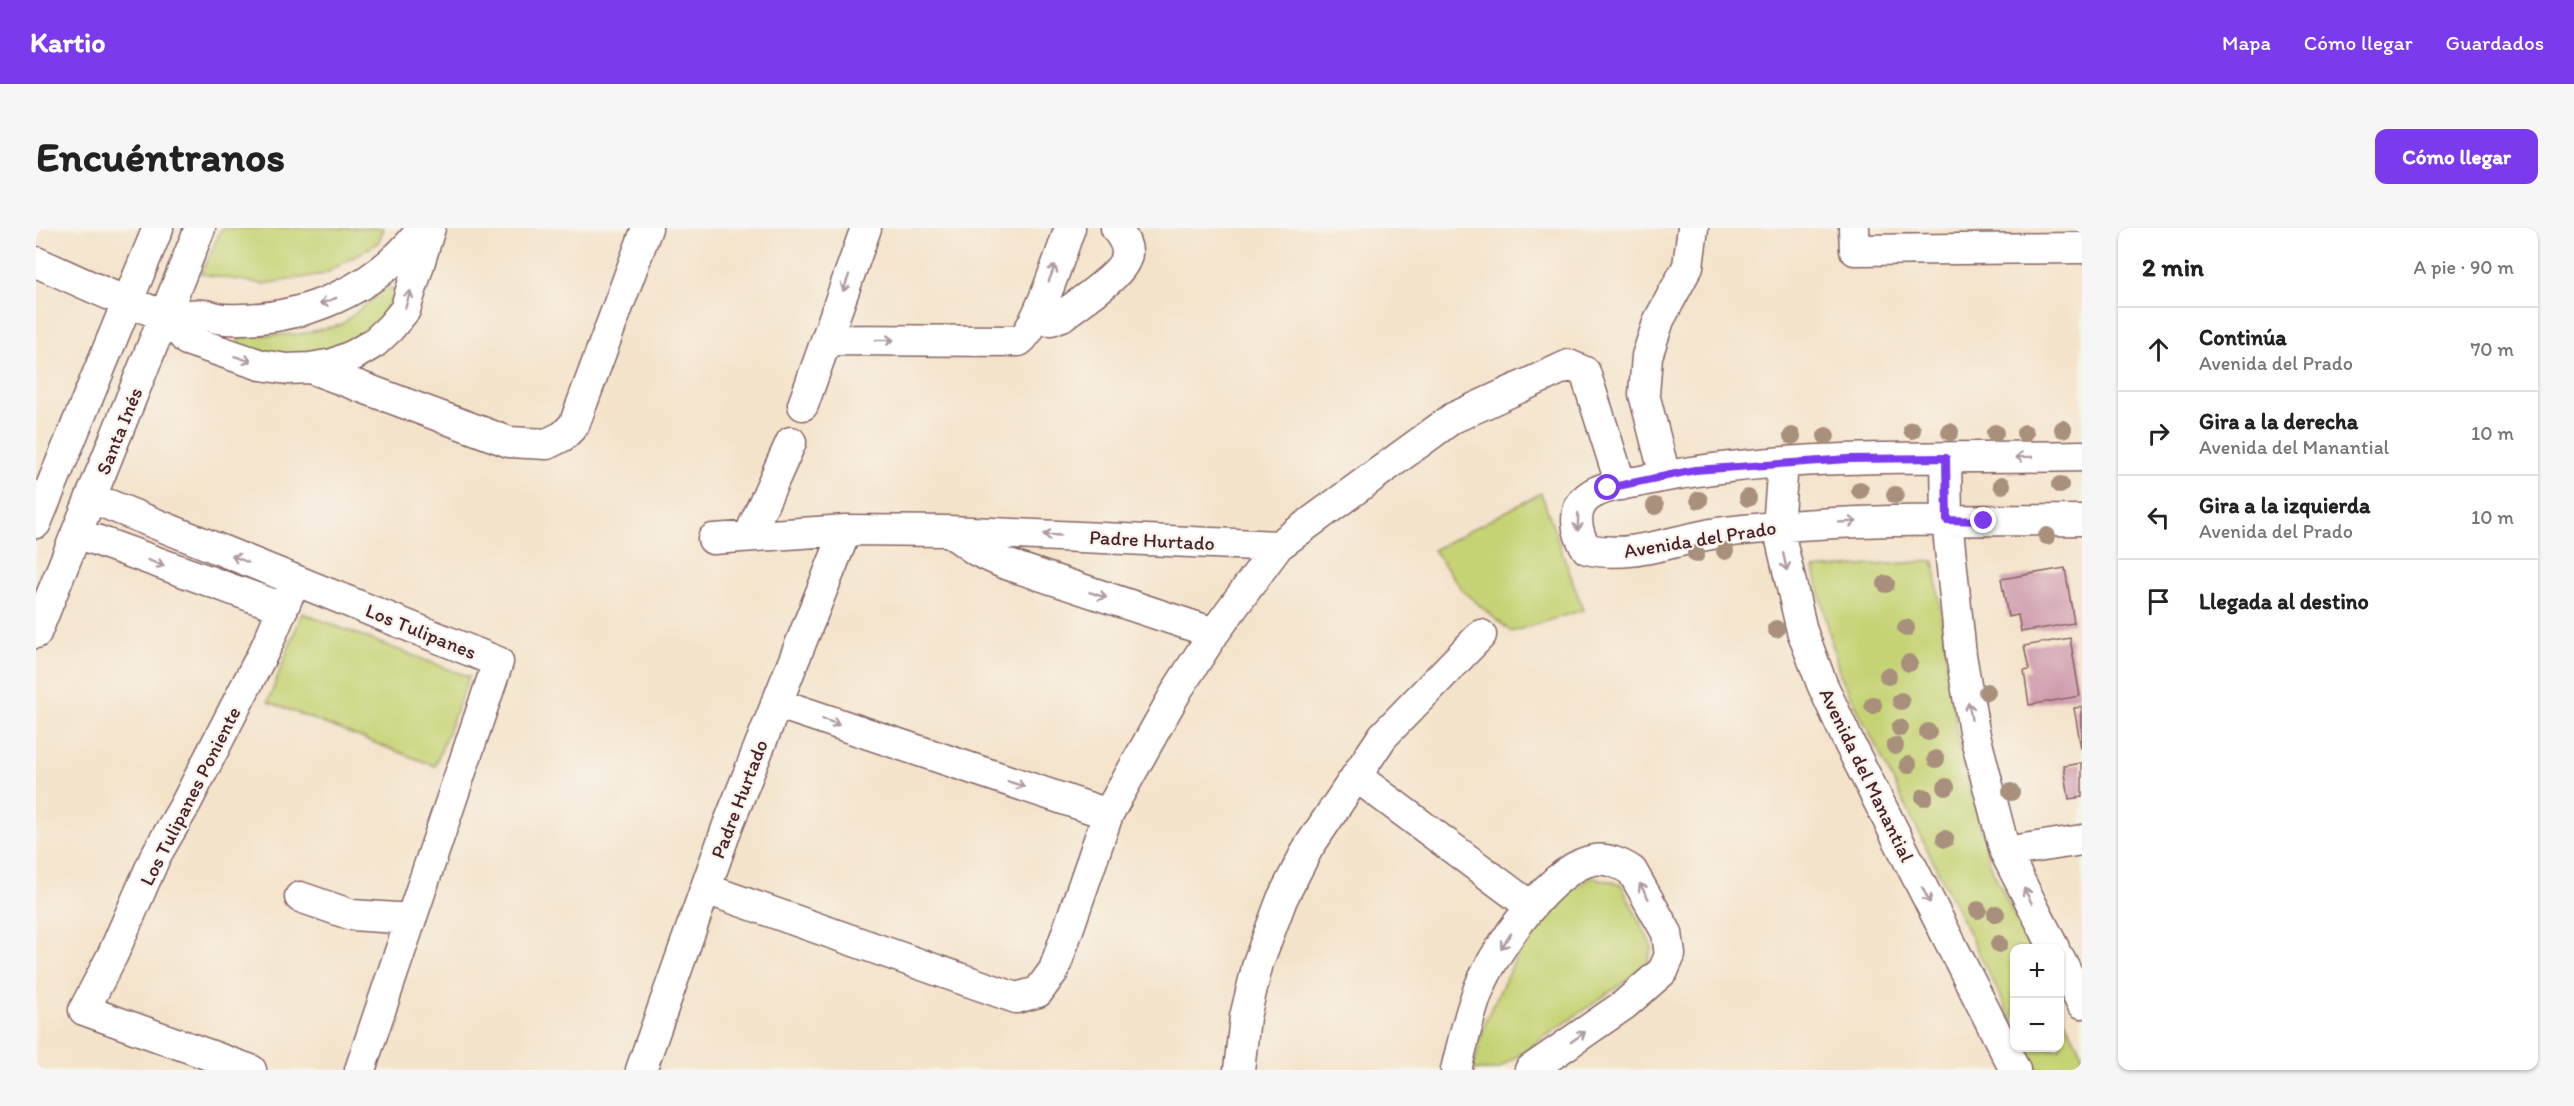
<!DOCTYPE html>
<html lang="es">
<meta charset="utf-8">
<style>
:root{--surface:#fff;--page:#f6f6f6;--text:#222;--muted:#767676;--line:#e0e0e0;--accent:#7c3aed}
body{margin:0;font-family:Itim,sans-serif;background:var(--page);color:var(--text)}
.controls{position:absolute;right:18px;bottom:18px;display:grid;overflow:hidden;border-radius:12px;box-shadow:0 2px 4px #0004}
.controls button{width:54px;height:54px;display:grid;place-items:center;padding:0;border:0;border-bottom:2px solid var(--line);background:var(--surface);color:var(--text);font:30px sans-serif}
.stop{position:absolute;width:18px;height:18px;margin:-14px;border:4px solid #7c3aed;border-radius:50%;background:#fff}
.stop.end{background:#7c3aed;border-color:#fff;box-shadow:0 2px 6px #0008}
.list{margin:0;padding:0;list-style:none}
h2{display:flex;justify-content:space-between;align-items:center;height:78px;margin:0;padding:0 24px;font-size:26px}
h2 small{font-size:20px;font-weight:400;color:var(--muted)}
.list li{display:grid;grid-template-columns:39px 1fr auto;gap:18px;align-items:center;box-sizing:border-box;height:84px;padding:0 24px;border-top:2px solid var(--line)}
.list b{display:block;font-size:22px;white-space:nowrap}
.list p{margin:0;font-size:20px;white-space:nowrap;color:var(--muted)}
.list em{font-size:20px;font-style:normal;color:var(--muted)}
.icon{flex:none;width:33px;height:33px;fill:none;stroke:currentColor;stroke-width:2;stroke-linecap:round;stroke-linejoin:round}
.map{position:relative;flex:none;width:2046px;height:842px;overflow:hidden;border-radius:12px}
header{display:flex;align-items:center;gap:36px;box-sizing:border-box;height:84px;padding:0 30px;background:var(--accent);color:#fff}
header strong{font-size:28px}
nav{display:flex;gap:33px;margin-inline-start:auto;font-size:21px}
.intro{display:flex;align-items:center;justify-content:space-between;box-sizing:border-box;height:144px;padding:0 36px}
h1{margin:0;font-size:42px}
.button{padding:15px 27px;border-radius:12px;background:var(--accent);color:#fff;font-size:21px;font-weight:700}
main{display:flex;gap:36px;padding:0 36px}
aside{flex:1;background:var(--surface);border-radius:12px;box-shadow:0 2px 4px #0004}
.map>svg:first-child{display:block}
.green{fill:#c6d375;stroke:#887950;stroke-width:1.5}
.building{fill:#ce98ab}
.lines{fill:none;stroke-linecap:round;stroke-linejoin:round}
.street-casing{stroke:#866463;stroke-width:33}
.street{stroke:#fff;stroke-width:30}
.tree{fill:#a8907d}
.oneway{stroke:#ae9aa0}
.route{stroke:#7c3aed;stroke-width:8}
.labels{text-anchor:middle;stroke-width:4.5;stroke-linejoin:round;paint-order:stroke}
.street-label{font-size:20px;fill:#4a1f2b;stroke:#f7f3e8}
</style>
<header>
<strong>Kartio</strong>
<nav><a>Mapa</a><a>Cómo llegar</a><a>Guardados</a></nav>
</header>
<div class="intro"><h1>Encuéntranos</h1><a class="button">Cómo llegar</a></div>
<main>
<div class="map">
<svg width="2046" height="842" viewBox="0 0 2046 842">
<rect width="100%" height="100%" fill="#f7f3e8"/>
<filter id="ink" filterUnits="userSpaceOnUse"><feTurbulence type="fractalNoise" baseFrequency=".0167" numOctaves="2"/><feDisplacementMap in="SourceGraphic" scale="12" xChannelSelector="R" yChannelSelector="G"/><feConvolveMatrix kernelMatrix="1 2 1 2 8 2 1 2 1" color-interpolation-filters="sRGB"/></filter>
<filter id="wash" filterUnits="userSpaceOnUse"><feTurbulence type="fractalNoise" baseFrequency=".008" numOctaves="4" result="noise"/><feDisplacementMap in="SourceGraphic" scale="24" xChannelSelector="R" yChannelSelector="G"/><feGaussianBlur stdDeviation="1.35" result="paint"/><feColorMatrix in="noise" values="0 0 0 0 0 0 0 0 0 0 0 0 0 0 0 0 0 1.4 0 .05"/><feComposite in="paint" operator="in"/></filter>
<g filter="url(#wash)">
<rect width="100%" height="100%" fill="#f4e3cb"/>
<!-- green -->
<path class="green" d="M186,0H348L342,15L288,46L227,56L165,46Z
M351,59L360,62L337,108L254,136L202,119L203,108L264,106L305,97Z
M1505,265L1547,382L1475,404L1428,364L1397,322Z
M1898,333L1922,514L1956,641L1994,720H1978V796L1803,444L1778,341Z
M266,385L433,449L399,538L232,474Z
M1556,649L1585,656L1616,719L1610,739L1461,842H1437L1450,791L1481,728L1515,675Z
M2024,782L2046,826V842H2001L1990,820H2024Z"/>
<g id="blocks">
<!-- building -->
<path class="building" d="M2029,340L2038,395L1985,404L1982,387L1972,389L1965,351Z
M2034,410L2044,468L1993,477L1988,443L1993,442L1988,418Z
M2046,479V520H2045L2038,480Z
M2046,535V569L2033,571L2028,538Z"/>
</g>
</g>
<g filter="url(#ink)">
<use href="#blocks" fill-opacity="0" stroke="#866463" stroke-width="1.5"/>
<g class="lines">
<!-- street casing -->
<g class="street-casing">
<path id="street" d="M1818,0L1819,22L2046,20
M0,34C41,52 83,73 126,86C139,90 154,85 167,87C174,87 181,91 189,91C266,94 341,62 387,0
M129,87L151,112L225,137L251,141L274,140L297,136L318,127L338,115L354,100L369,82L394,0
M999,91L1015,92L1026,88C1042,75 1084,49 1090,30C1094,19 1086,9 1080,0
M790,112L983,113C1001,102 1025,24 1034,0
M274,140L473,214L511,216L527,208L538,197L611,0
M767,177L830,0
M2046,228C1901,231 1752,223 1610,252C1592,256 1568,257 1553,268C1535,281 1540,305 1551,321C1595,331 1638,312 1681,305C1701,302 1721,301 1740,299C1842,290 1944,293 2046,292
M1910,230L1911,292L1925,427L1938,503L1969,624L2018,720
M1747,235L1742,299L1766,403L1786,456L1813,515L1979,842
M1629,248L1608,166L1611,128L1623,92L1652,38L1657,0
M56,270L462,434L324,842
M0,295L122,0
M913,303L941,323L967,335L1178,405
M41,305L247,380
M713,308L755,214
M677,311L810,302L913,303L1242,318
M0,405L164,0
M740,475L1072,586
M1321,549L1494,678
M1969,624L2046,612
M670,661L980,770L1002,764L1018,742L1072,586L1143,459L1178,405L1242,318L1417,190L1533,137L1549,144L1585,257
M264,669L316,687L375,691
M2024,731L2046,775
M215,842L48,782L77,726L120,627L148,579L231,417L258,354
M605,842L692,597L810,302
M1203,842L1209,789L1222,735L1246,671L1272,620L1347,508L1445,407
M1420,842C1427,814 1433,785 1444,758C1459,722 1516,638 1558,632C1571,630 1586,636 1596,643L1631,705L1634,727L1627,743L1588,777L1494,842"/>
</g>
<!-- street -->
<use href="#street" class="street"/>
</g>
<!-- trees -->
<g class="tree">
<circle cx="2027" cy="201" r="9"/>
<circle cx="1876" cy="202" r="9"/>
<circle cx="1914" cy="204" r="9"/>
<circle cx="1959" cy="205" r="9"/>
<circle cx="1989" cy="205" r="9"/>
<circle cx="1756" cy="208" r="9"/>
<circle cx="1790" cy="208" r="9"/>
<circle cx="1966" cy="257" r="9"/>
<circle cx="2024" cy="257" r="9"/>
<circle cx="1824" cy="262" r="9"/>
<circle cx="1859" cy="267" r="9"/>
<circle cx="1712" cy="270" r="9"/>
<circle cx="1663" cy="272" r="9"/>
<circle cx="1619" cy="278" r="9"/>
<circle cx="2011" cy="308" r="9"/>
<circle cx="1689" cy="323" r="9"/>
<circle cx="1660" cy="326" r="9"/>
<circle cx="1850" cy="356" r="9"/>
<circle cx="1870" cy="400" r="9"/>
<circle cx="1740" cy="401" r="9"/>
<circle cx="1873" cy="435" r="9"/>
<circle cx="1852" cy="448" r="9"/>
<circle cx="1951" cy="464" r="9"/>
<circle cx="1865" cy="473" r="9"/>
<circle cx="1837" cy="477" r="9"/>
<circle cx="1864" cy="500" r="9"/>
<circle cx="1892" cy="504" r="9"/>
<circle cx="1859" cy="518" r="9"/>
<circle cx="1900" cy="531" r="9"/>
<circle cx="1872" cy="537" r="9"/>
<circle cx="1910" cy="559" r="9"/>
<circle cx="1975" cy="564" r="9"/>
<circle cx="1888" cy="569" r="9"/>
<circle cx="1909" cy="611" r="9"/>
<circle cx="1942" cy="682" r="9"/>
<circle cx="1960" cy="686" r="9"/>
<circle cx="1963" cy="716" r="9"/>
</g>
<!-- one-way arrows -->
<defs><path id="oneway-shaft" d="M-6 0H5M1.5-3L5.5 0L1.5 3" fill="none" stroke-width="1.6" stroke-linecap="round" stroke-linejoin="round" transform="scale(1.5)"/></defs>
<g class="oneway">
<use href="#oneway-shaft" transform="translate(1016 45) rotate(-69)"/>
<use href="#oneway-shaft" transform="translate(810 55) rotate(110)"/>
<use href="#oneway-shaft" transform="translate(372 71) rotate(-73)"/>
<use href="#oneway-shaft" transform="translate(292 73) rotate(159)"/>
<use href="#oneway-shaft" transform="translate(849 112)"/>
<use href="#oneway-shaft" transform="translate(207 131) rotate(18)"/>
<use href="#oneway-shaft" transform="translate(1988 229) rotate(179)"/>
<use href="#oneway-shaft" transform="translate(1542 294) rotate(91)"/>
<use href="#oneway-shaft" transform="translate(1812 294) rotate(-3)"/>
<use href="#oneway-shaft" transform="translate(1016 307) rotate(-177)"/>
<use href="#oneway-shaft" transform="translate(204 331) rotate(-157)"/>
<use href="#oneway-shaft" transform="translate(1749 334) rotate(78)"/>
<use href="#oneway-shaft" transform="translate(120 335) rotate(20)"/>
<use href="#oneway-shaft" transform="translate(1062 367) rotate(18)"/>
<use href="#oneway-shaft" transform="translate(1934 483) rotate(-100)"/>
<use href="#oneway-shaft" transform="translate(795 494) rotate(19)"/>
<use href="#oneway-shaft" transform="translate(980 556) rotate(19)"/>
<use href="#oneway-shaft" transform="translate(1608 663) rotate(-120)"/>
<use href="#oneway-shaft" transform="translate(1890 667) rotate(63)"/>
<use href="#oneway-shaft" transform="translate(1992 668) rotate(-117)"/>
<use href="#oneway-shaft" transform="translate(1470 713) rotate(124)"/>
<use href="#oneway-shaft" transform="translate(1542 809) rotate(-35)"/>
</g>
</g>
<g class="lines" filter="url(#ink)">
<!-- route -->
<path class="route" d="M1572,260L1659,242L1812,231L1910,230L1911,292L1948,293"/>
</g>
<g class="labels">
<!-- street labels -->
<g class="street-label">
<text transform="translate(83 203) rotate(-68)" y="7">Santa Inés</text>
<text transform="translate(1664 311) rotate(-9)" y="7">Avenida del Prado</text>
<text transform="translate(1116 312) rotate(3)" y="7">Padre Hurtado</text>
<text transform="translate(385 403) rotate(22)" y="7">Los Tulipanes</text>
<text transform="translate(1831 547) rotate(64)" y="7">Avenida del Manantial</text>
<text transform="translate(154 568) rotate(-63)" y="7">Los Tulipanes Poniente</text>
<text transform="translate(703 571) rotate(-69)" y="7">Padre Hurtado</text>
</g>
</g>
</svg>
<div class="controls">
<button>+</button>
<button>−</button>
</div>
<div class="stop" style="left:1572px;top:260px"></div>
<div class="stop end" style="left:1948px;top:293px"></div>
</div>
<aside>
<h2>2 min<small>A pie · 90 m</small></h2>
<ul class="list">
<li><svg class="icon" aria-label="ahead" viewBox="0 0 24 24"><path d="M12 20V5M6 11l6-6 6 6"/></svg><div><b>Continúa</b><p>Avenida del Prado</p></div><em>70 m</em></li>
<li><svg class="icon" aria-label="right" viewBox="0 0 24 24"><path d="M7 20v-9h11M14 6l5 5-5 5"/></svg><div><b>Gira a la derecha</b><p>Avenida del Manantial</p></div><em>10 m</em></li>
<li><svg class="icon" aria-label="left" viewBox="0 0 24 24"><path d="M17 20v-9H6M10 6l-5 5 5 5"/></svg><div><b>Gira a la izquierda</b><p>Avenida del Prado</p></div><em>10 m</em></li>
<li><svg class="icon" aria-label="arrive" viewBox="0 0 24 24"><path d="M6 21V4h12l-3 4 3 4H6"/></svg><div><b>Llegada al destino</b></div></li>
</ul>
</aside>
</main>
